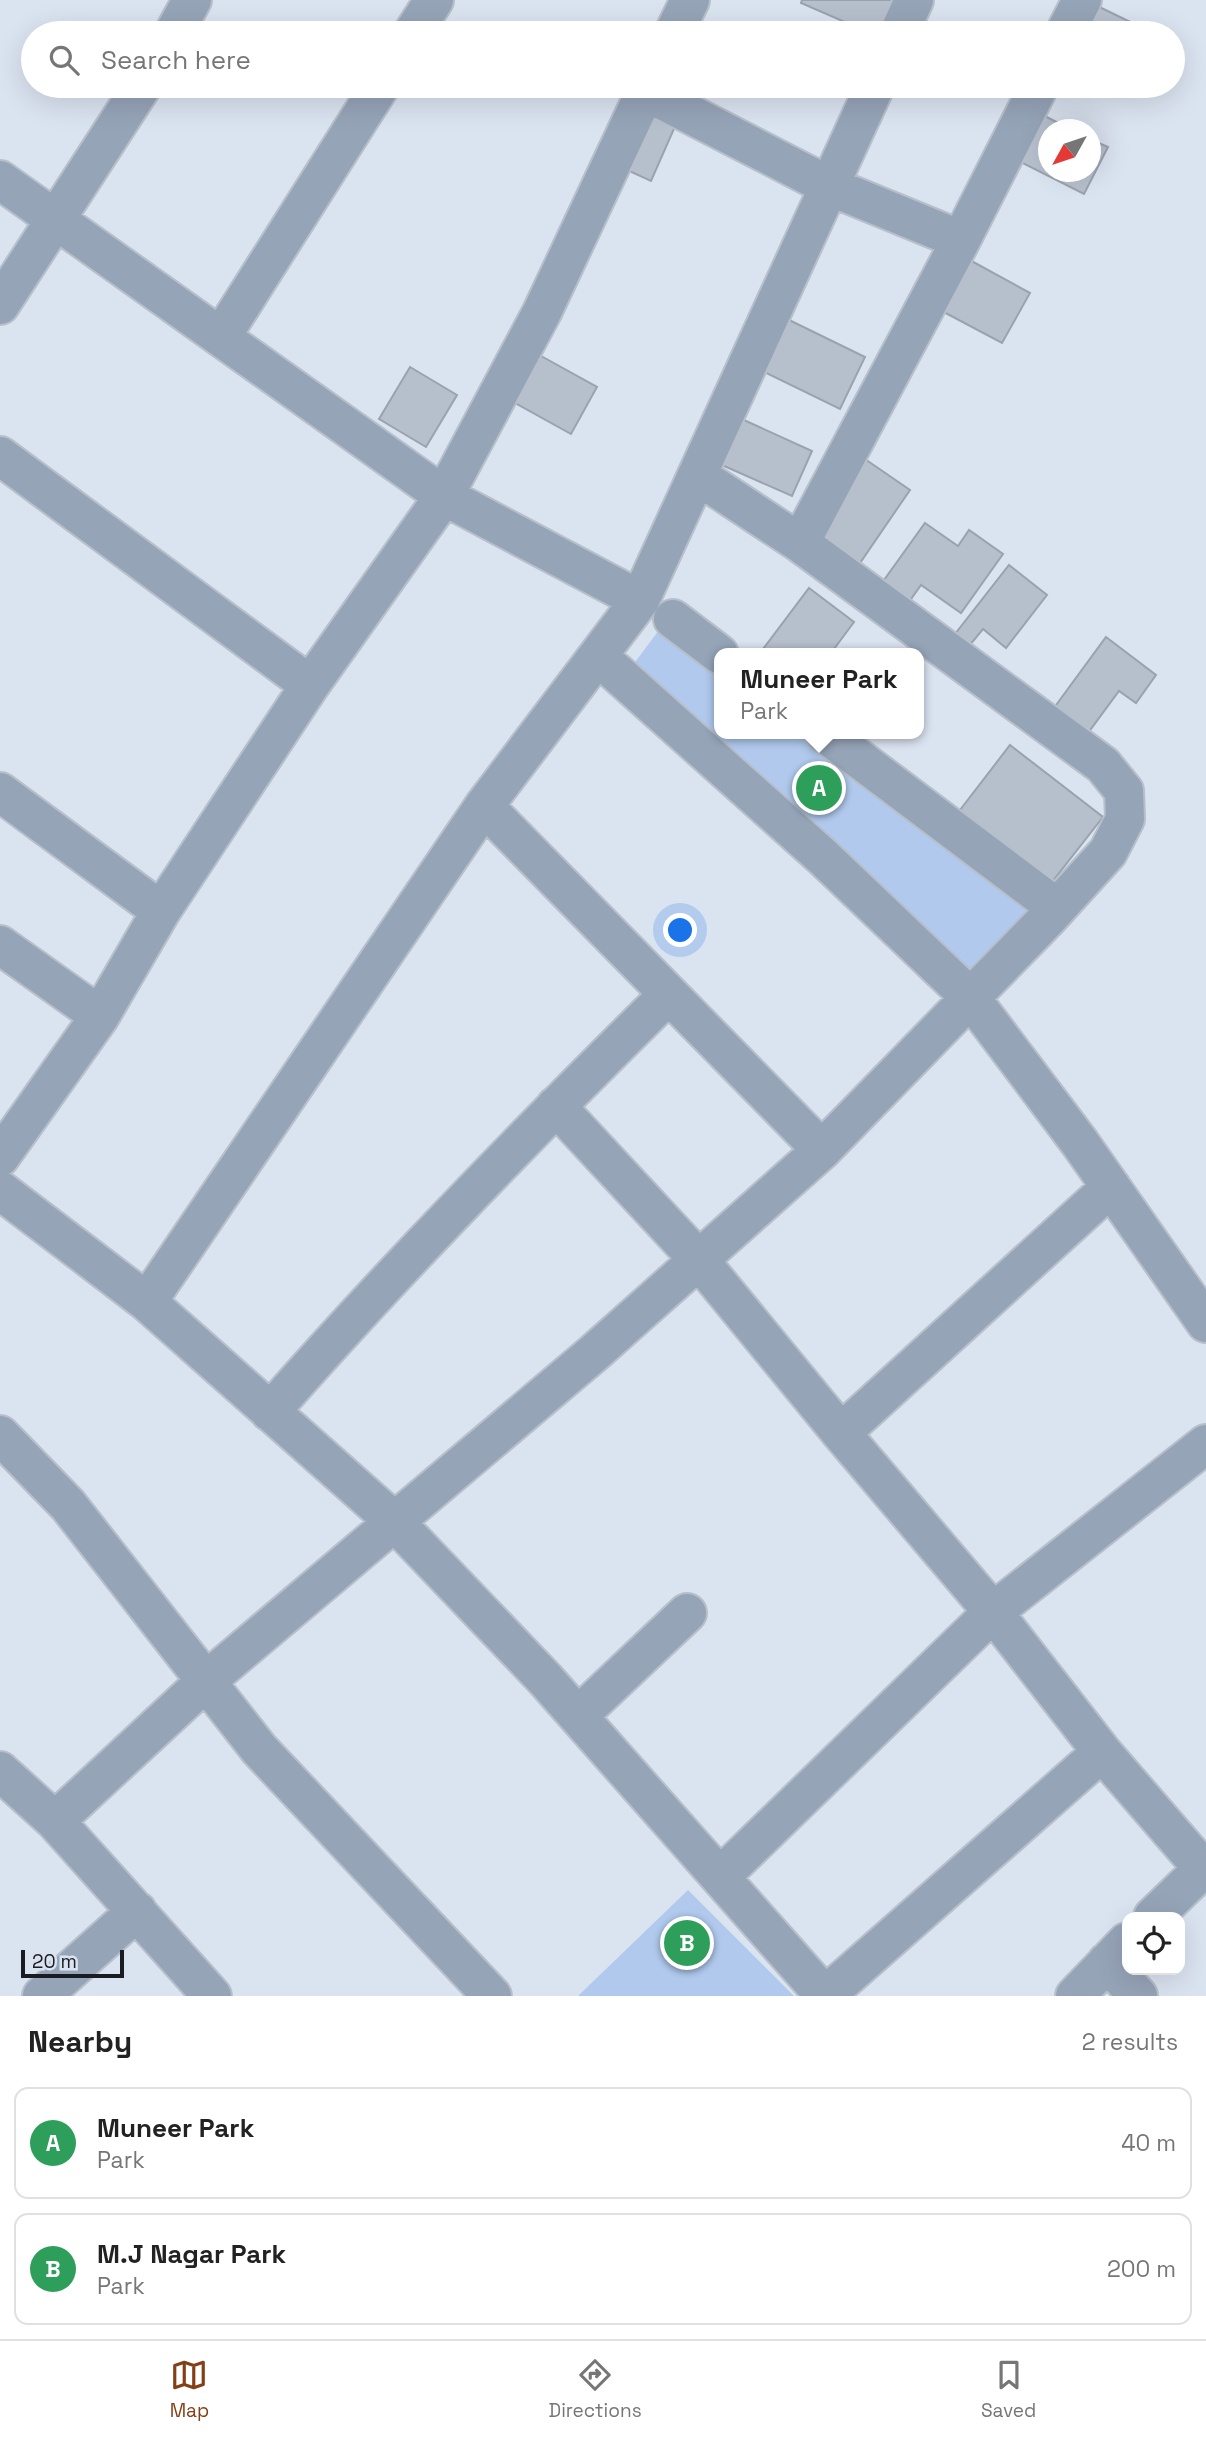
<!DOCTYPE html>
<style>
:root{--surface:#fff;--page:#f2f2f2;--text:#222;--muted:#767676;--line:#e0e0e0;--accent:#843f17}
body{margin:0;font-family:"Space Grotesk",sans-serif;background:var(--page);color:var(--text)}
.controls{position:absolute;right:21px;bottom:21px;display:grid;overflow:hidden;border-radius:14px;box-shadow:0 7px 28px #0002}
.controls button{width:63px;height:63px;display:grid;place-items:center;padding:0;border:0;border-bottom:2px solid var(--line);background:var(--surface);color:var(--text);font:35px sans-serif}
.compass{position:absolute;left:1038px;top:119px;width:63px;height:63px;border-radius:50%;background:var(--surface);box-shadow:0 7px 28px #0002;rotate:230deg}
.scale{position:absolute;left:21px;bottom:18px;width:103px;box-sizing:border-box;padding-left:7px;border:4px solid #191c21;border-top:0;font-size:19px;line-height:24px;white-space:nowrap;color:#191c21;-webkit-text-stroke:5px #dae3f0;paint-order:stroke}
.you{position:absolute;left:681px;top:931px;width:24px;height:24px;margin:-18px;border:5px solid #fff;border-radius:50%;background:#1a73e8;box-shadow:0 0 0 10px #1a73e833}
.badge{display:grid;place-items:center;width:46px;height:46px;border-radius:50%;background:var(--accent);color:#fff;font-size:23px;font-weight:700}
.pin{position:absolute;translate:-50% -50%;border:4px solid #fff;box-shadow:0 2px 7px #0006}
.popup{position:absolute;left:714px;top:648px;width:210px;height:91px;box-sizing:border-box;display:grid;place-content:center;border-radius:14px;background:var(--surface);filter:drop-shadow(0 2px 5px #0005);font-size:23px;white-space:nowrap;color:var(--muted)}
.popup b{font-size:26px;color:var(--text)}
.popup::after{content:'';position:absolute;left:50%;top:100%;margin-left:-14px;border:14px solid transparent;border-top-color:var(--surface)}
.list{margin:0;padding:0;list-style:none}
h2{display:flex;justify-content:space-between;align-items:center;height:91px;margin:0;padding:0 28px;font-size:30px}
h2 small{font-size:23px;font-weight:400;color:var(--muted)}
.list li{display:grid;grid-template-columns:46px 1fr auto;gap:21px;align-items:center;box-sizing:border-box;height:112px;margin:0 14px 14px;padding:0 14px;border:2px solid var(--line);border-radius:14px}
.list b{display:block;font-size:26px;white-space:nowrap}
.list p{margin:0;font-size:23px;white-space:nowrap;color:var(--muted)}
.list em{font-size:23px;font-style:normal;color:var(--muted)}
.icon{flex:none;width:38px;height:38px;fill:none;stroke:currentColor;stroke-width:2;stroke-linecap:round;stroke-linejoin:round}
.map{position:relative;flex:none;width:1206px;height:1996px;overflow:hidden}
.search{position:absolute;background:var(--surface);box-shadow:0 7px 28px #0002;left:21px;right:21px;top:21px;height:77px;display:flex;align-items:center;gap:18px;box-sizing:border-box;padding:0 24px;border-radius:38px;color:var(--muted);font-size:26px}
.sheet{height:343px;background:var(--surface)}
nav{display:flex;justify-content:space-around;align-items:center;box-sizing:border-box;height:98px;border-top:2px solid var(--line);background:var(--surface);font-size:19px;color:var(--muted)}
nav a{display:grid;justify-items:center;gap:4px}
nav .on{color:var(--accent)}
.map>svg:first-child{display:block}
.green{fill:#b0c9ed}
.building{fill:#b6bfcc;stroke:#9aa2ae;stroke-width:2}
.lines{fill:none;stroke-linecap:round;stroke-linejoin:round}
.minor-casing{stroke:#b7bfcb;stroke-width:42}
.minor{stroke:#96a4b8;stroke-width:38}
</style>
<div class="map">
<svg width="1206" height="1996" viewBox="0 0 1206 1996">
<rect width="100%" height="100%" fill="#dae3f0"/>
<!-- green -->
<path class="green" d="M665,622L719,663V734H814L1040,903L964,984L627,673Z
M688,1890L794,1996H578Z"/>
<!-- building -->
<path class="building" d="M802,0H899L885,33H870L801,3Z
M1087,1L1153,33H1072Z
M640,106L677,122L651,181L614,164Z
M1035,111L1072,130H1048V172H1090V139L1108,147L1084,194L1011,157Z
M966,258L1030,293L1002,343L938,309Z
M785,318L865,357L840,409L760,370Z
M532,351L597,387L571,434L506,398Z
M410,367L457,395L426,447L379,419Z
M735,416L812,451L792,496L715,462Z
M862,457L910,490L860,563L812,529Z
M925,523L958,546L969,530L1003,554L961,613L921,585L906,606L879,587Z
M1009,565L1047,595L1006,648L983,629L970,645L955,634Z
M809,588L854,622L831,653H760Z
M1106,637L1156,675L1136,703L1119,691L1085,737L1051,712Z
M1010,745L1103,817L1052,882L960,810Z"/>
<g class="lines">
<!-- minor casing -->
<g class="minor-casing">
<path id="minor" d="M174,33L192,0
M413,33L434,0
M674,33L690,0
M899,33L914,0
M1065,33L1082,0
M645,91L829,186L961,240
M0,180L444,496L640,600
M0,305L142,86
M221,337L380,86
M0,456L310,685
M800,543L961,240L1039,86
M673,619L719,654
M599,657L823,857L970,997L1080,1143L1206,1323
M826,734L1057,908
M0,792L161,911
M484,806L822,1150
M0,945L100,1016
M556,1106L699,1260L841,1433L993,1612L1102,1752L1206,1872
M0,1157L100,1016L161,911L310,685L444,496L542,312L648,86
M0,1190L147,1302L395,1522L545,1679L825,1996
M147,1302L484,806L640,600L875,86
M270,1412C397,1267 531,1130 668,995
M841,1433L1111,1187
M0,1435L68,1505L259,1749L492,1996
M578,1716L687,1613
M0,1771L55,1821L212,1996
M55,1821L205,1682L594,1353L822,1150L1048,918L1108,852L1125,819L1124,791L1103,765L800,543L697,475
M720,1877L993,1612L1206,1444
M1153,1917L1206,1866
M1107,1962L1138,1996
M42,1996L137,1911
M825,1996L1102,1752
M1075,1996L1127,1942"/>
</g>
<!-- minor -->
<use href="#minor" class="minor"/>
</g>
</svg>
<div class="controls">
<button><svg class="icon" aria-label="locate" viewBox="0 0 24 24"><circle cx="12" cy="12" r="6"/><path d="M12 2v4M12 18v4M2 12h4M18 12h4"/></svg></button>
</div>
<svg class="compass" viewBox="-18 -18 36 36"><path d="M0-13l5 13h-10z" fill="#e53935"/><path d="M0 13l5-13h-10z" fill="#767676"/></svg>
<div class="scale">20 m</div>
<div class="you"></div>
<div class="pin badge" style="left:819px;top:788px;background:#2e9e5b">A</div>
<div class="popup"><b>Muneer Park</b>Park</div>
<div class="pin badge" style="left:687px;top:1943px;background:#2e9e5b">B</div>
<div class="search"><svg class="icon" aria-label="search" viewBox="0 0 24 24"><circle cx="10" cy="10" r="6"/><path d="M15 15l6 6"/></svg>Search here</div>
</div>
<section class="sheet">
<h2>Nearby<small>2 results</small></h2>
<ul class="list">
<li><span class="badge" style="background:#2e9e5b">A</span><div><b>Muneer Park</b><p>Park</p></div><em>40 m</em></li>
<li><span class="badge" style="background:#2e9e5b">B</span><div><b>M.J Nagar Park</b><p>Park</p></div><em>200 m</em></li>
</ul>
</section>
<nav>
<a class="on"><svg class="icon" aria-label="map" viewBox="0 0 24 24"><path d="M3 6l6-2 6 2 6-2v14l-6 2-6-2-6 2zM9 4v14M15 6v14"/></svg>Map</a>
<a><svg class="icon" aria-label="directions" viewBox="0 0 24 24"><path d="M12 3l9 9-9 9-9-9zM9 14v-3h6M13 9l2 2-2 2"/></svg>Directions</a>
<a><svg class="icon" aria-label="saved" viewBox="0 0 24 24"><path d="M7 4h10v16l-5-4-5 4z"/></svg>Saved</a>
</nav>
